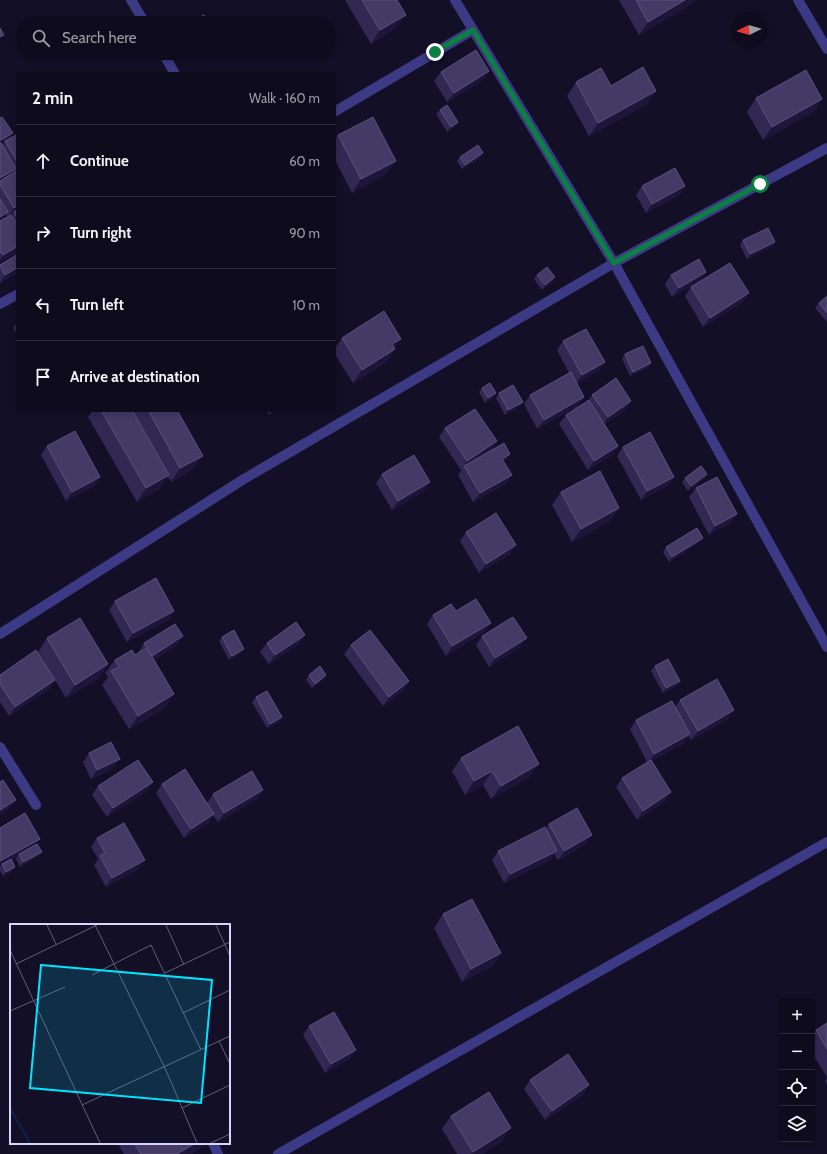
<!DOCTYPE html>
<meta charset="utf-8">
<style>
:root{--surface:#0e0b1c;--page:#1c1929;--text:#f1f3f6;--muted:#9b9ba3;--line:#2e2b3b}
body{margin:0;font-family:Cabin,sans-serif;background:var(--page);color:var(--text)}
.controls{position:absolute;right:12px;bottom:12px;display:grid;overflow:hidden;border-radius:4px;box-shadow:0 2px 6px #0003}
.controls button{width:36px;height:36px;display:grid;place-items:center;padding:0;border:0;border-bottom:1px solid var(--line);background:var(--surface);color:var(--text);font:20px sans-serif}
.compass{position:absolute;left:731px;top:12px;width:36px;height:36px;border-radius:50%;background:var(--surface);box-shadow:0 2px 6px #0003;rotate:265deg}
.stop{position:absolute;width:12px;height:12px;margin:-9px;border:3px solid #0b8043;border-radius:50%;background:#fff}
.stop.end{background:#0b8043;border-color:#fff;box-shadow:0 1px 4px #0008}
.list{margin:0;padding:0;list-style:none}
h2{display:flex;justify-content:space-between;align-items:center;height:52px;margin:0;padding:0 16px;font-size:17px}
h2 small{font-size:13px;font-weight:400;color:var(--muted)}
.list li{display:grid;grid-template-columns:26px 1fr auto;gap:12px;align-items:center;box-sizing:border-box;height:72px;padding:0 16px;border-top:1px solid var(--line)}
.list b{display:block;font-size:15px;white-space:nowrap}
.list em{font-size:13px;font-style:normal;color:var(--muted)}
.icon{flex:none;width:22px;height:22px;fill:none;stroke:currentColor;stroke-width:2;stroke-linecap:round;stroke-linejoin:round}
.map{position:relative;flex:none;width:827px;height:1154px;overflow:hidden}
.search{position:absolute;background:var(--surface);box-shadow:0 2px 6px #0003;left:16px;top:16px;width:320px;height:44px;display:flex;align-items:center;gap:10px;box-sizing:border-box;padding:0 14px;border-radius:22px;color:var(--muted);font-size:15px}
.panel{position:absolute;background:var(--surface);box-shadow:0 2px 6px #0003;left:16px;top:72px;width:320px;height:340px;border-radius:4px}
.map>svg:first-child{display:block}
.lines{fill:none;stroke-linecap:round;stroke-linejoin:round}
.minor{stroke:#3d3a85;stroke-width:10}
.wall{fill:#312854;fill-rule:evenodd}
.shaded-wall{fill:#1d163a}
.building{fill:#433a66;stroke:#5a527e}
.route{stroke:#0b8043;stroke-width:5}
.inset-river{fill:none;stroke:#0c2248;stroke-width:2}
.inset-road{fill:none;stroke:#625e7d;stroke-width:1}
.view{fill:#00e5ff;fill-opacity:0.15;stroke:#00e5ff;stroke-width:2}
.inset-edge{fill:none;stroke:#d9d4ff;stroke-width:2}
</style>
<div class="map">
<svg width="827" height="1154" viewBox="0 0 827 1154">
<rect width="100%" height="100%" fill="#130f26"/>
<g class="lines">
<!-- minor -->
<path class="minor" d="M131,0L145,23
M455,0L614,263L827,647
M798,0L827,49
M163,53L175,74
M334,112L473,30
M0,304L18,294
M0,634L244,479L614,263L827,148
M0,747L36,805
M213,1143L218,1154
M278,1154L827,842"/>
</g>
<!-- wall -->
<path class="wall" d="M345,0H397L396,28L371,44Z
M619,0H695L692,4L639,35Z
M489,71L483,80L447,102L434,81L441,72Z
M576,82L611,86L656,91L647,104L589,136L567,96Z
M756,98L822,99L813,112L763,140L747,112Z
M440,110L458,122L455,127L447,132L436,114Z
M0,118L10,137L1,143L2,145L5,141L18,134V252L0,262ZM6,215L8,217L3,219Z
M338,135L396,161L386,174L352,193L334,158V141Z
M460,157L480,158L462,169L457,161Z
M642,186H685L679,195L646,213L636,195Z
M743,240L775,242L771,247L747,259L740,245Z
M18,254V272L0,283V265Z
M706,272L700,281L672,297L665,284L671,275Z
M537,275L555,277L552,282L542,290L534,279Z
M691,287L743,302L703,327L685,296Z
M827,296V322L815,308L819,303Z
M18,321V336L13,328Z
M342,338L394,348L395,349L386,362L353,383L334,353V349Z
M563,341L605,362L598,371L577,383L584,397L578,406L537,429L524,404L530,395L569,373L557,350Z
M625,354L648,368L630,376L622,359Z
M482,388L493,398L485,403L479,392Z
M499,393L523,402L520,406L505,415L496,398Z
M592,395L631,401L625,410L605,424L618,446L612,455L588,470L559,424L566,415L588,401Z
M93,410H177L193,469L171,482L168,477L160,488L137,502L88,417Z
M266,410H277L269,415Z
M445,428L497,441L491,450L484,454L512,475L505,484L473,502L458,475L462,469L461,470L439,437Z
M47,446L100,477L94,486L66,501L41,455Z
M623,447L674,477L667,486L641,500L617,456Z
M382,474L424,491L392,510L376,483Z
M707,474L704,479L688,491L682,482L685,478Z
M696,488L737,514L730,523L709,535L689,497Z
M561,492L619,508L610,521L572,542L552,505Z
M466,532L510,554L479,573L460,541Z
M700,542L669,562L663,552L666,547Z
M115,601L174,611L168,620L127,642L109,610Z
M456,611L484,632L446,656L427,624L433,615Z
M482,636L520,647L489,667L476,645Z
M222,637L240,654L229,660L219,641Z
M47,638L108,664L99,678L66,698L55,680L49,689L9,716L0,702V675L45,663L38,652Z
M144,643L177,645L154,660L165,708L129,729L102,685L108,677L105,673L115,660L135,655L138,653Z
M267,643L299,644L269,664L260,652Z
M351,645L409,681L403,691L383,706L344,654Z
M655,666L680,681L677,686L663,693L651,671Z
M309,675H326L323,680L312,688L306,680Z
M256,697L282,717L279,722L267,728L252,702Z
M680,700L728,719L691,740L689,736L684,743L651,761L665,801L637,820L616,787L622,778L647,762L630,729L636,720L675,707Z
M89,753L113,768L91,779L83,762Z
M461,758L530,777L491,799L483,785L465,795L452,771Z
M153,782L147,791L107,817L92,795L98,786Z
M162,784L207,803L213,794L257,799L218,822L213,815L208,823L184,838L156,793Z
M549,824L586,844L558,860L554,854L550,860L504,883L492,860L498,851L546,829Z
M0,828L40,839L35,845L42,852L39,856L20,867L16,859L17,857L11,860L12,871L3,876L0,871Z
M97,838L138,869L106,887L94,865L98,859L91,847Z
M443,914L501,953L492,966L462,982L434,928Z
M827,1023V1077L812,1053V1035L816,1030Z
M309,1026L350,1059L325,1073L303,1035Z
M827,1078V1084L825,1081Z
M530,1080L583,1095L545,1120L524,1089Z
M451,1116L502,1141L482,1154H457L442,1129Z
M121,1143H209L191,1154H124L119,1146Z"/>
<!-- shaded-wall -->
<path class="shaded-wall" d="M685,0H695L692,4L639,35L648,22Z
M406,15L396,28L371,44L380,30Z
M489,71L483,80L447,102L454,93Z
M656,91L647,104L589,136L598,123Z
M822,99L813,112L763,140L772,127Z
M458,122L455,127L447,132L451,127Z
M13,133L10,137L0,143L1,140Z
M483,153L480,158L462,169L465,165Z
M396,161L386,174L352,193L361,179Z
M16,169L9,178L0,183V178Z
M685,186L679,195L646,213L652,204Z
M18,205V210L14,212L12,214L8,217L14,208Z
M8,212L2,221L0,222V217Z
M775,242L771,247L747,259L750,254Z
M18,246V252L0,262V259L3,255Z
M18,267V272L0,283L5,275Z
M706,272L700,281L672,297L679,288Z
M555,277L552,282L542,290L545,285Z
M749,293L743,302L703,327L710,318Z
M401,339L392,351L395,349L386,362L353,383L362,370L392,344Z
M605,362L598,371L575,384L582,375Z
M651,363L648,368L630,376L633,372Z
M496,393L493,398L485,403L488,398Z
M584,397L578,406L537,429L544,420Z
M631,401L625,410L602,426L608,417Z
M523,402L520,406L505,415L508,410Z
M272,410H277L269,415Z
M497,441L491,450L465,467L464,466L461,470L467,461Z
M618,446L612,455L588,470L594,461Z
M510,454L504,463L502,459Z
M203,456L193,469L171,482L180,468Z
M707,474L704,479L688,491L691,486Z
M169,475L160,488L137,502L146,488Z
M512,475L505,484L473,502L480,493Z
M100,477L94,486L66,501L72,492Z
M674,477L667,486L641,500L647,491Z
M430,482L424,491L392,510L398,501Z
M619,508L610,521L572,542L581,529Z
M737,514L730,523L709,535L715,526Z
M703,538L700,542L669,562L672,557Z
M516,545L510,554L479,573L486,564Z
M174,611L168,620L127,642L133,633Z
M491,623L484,632L446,656L452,646Z
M305,635L299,644L269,664L275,655Z
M183,636L177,645L146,665L152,656Z
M527,638L520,647L489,667L495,658Z
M244,649L240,654L229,660L232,656Z
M108,664L99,678L66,698L75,685Z
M326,675L323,680L312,688L315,684Z
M55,680L49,689L9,716L15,707Z
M409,681L403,691L383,706L389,697Z
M680,681L677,686L663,693L666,688Z
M174,694L165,708L129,729L138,716Z
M734,710L728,719L691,740L698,731Z
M282,717L279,722L267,728L270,724Z
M690,734L684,743L648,763L654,754Z
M120,759L113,768L91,779L97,770Z
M539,764L530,777L491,799L501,786Z
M492,771L483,785L465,795L474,781Z
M153,782L147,791L107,817L113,808Z
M263,790L257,799L218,822L224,813Z
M671,792L665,801L637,820L643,811Z
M16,800L9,809L0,815V810Z
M214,814L208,823L184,838L191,829Z
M592,835L586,844L558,860L564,851Z
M40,839L33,848L19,854L17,857L2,865V864L0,867V861Z
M557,851L550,860L504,883L510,874Z
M42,852L39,856L20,867L23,862Z
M145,860L138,869L106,887L112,878Z
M15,867L12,871L3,876L6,872Z
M501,953L492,966L462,982L471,969Z
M356,1050L350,1059L325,1073L331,1064Z
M589,1085L583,1095L545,1120L552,1111Z
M511,1128L502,1141L482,1154H471L473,1152Z
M196,1143H209L191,1154H177Z"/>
<!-- building -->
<path class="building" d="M362,0H397L406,15L380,30Z
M636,0H685L648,22Z
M204,15L209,23H189Z
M0,28L4,35L0,37Z
M476,50L489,71L454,93L441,72Z
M643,67L656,91L598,123L576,82L601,68L611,86Z
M806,70L822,99L772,127L756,98Z
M447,105L458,122L451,127L440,110Z
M2,117L13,133L1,140L0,139V118Z
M373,117L396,161L361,179L338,135Z
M18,134V163L5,141Z
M0,143H1L16,169L0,178Z
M478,145L483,153L465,165L460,157Z
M675,168L685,186L652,204L642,186Z
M18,170V205L14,208L0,185V181Z
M0,199L8,212L0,217Z
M18,209V220L14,212Z
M11,215L18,226V246L3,255L0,251V221Z
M768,228L775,242L750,254L743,240Z
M18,254V267L5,275L0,266V265Z
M699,259L706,272L679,288L671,275Z
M730,263L749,293L710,318L691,287Z
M547,267L555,277L545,285L537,275Z
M827,296V313L819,303Z
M384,311L401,339L392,344L395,349L362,370L342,338Z
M586,329L605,362L582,375L563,341Z
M643,346L651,363L633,372L625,354Z
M571,372L584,397L544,420L530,395Z
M616,378L631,401L608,417L592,395Z
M490,383L496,393L488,398L482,388Z
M513,385L523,402L508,410L499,393Z
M589,400L618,446L594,461L566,415Z
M475,409L497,441L467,461L445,428Z
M101,410H132L169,475L146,488Z
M148,410H177L203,456L180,468Z
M75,431L100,477L72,492L47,446Z
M650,432L674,477L647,491L623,447Z
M504,443L510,454L502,459L512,475L480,493L464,466Z
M414,455L430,482L398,501L382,474Z
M701,466L707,474L691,486L685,478Z
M600,471L619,508L581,529L561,492Z
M717,477L737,514L715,526L696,488Z
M496,513L516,545L486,564L466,532Z
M697,528L703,538L672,557L666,547Z
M156,578L174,611L133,633L115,601Z
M476,599L491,623L452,646L433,615L451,604L456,611Z
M513,617L527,638L495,658L482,636Z
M80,618L108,664L75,685L47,638Z
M296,622L305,635L275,655L267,643Z
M175,624L183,636L152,656L144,643Z
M234,630L244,649L232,656L222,637Z
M370,630L409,681L389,697L351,645Z
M147,648L174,694L138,716L111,671L119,667L115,660L132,650L135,655Z
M36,650L55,680L15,707L0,684V675Z
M668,659L680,681L666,688L655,666Z
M320,666L326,675L315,684L309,675Z
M717,679L734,710L698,731L680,700Z
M267,691L282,717L270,724L256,697Z
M672,701L690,734L654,754L636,720Z
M518,726L539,764L501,786L492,771L474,781L461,758Z
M111,742L120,759L97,770L89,753Z
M138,760L153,782L113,808L98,786Z
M651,760L671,792L643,811L622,778Z
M185,769L214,814L191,829L162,784Z
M252,771L263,790L224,813L213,794Z
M3,780L16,800L0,810V782Z
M577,808L592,835L564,851L549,824Z
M25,813L40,839L0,861V828Z
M124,823L145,860L112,878L100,856L105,853L97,838Z
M545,827L557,851L510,874L498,851Z
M37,844L42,852L23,862L19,854Z
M11,859L15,867L6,872L2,864Z
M472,899L501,953L471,969L443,914Z
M334,1012L356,1050L331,1064L309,1026Z
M827,1023V1049L816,1030Z
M568,1054L589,1085L552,1111L530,1080Z
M489,1092L511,1128L473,1152L451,1116Z
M134,1143H196L177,1154H141Z"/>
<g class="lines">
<!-- route -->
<path class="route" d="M435,52L473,30L614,263L760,184"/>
</g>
<!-- overview -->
<g transform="translate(10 924)">
<rect width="220" height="220" fill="#130f26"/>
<path class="inset-river" d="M0,184L20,219"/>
<path class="inset-road" d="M37,1L46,20M85,1L155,144L187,219M156,1L174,41M206,1L220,32M0,26L90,219M6,40L87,1M155,49L220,18M82,51L141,21L191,126M0,87L55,63M173,89L220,66M209,117L220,140M72,181L220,112M172,184L220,161M201,219L220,210"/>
<path class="view" d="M31,41L202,56L191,179L20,164Z"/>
<rect width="220" height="220" class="inset-edge"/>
</g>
</svg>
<div class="controls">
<button>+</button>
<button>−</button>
<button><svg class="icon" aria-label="locate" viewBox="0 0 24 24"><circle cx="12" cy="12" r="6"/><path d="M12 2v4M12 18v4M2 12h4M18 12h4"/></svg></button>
<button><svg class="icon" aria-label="layers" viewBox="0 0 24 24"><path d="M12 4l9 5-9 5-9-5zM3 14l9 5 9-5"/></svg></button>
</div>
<svg class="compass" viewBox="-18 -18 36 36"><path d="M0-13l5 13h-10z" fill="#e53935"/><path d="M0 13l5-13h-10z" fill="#9b9ba3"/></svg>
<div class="stop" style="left:760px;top:184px"></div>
<div class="stop end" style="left:435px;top:52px"></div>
<div class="search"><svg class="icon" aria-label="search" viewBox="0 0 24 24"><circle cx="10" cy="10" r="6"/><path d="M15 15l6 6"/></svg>Search here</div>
<section class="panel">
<h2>2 min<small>Walk · 160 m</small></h2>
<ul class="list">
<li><svg class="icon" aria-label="ahead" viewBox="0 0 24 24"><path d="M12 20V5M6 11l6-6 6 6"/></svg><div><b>Continue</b></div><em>60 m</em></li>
<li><svg class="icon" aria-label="right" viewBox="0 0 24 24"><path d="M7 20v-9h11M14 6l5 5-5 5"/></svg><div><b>Turn right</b></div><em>90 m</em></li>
<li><svg class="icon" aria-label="left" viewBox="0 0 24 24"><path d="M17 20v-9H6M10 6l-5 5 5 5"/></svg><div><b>Turn left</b></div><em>10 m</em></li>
<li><svg class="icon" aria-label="arrive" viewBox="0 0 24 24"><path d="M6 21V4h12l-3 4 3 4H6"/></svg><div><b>Arrive at destination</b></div></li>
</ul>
</section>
</div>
